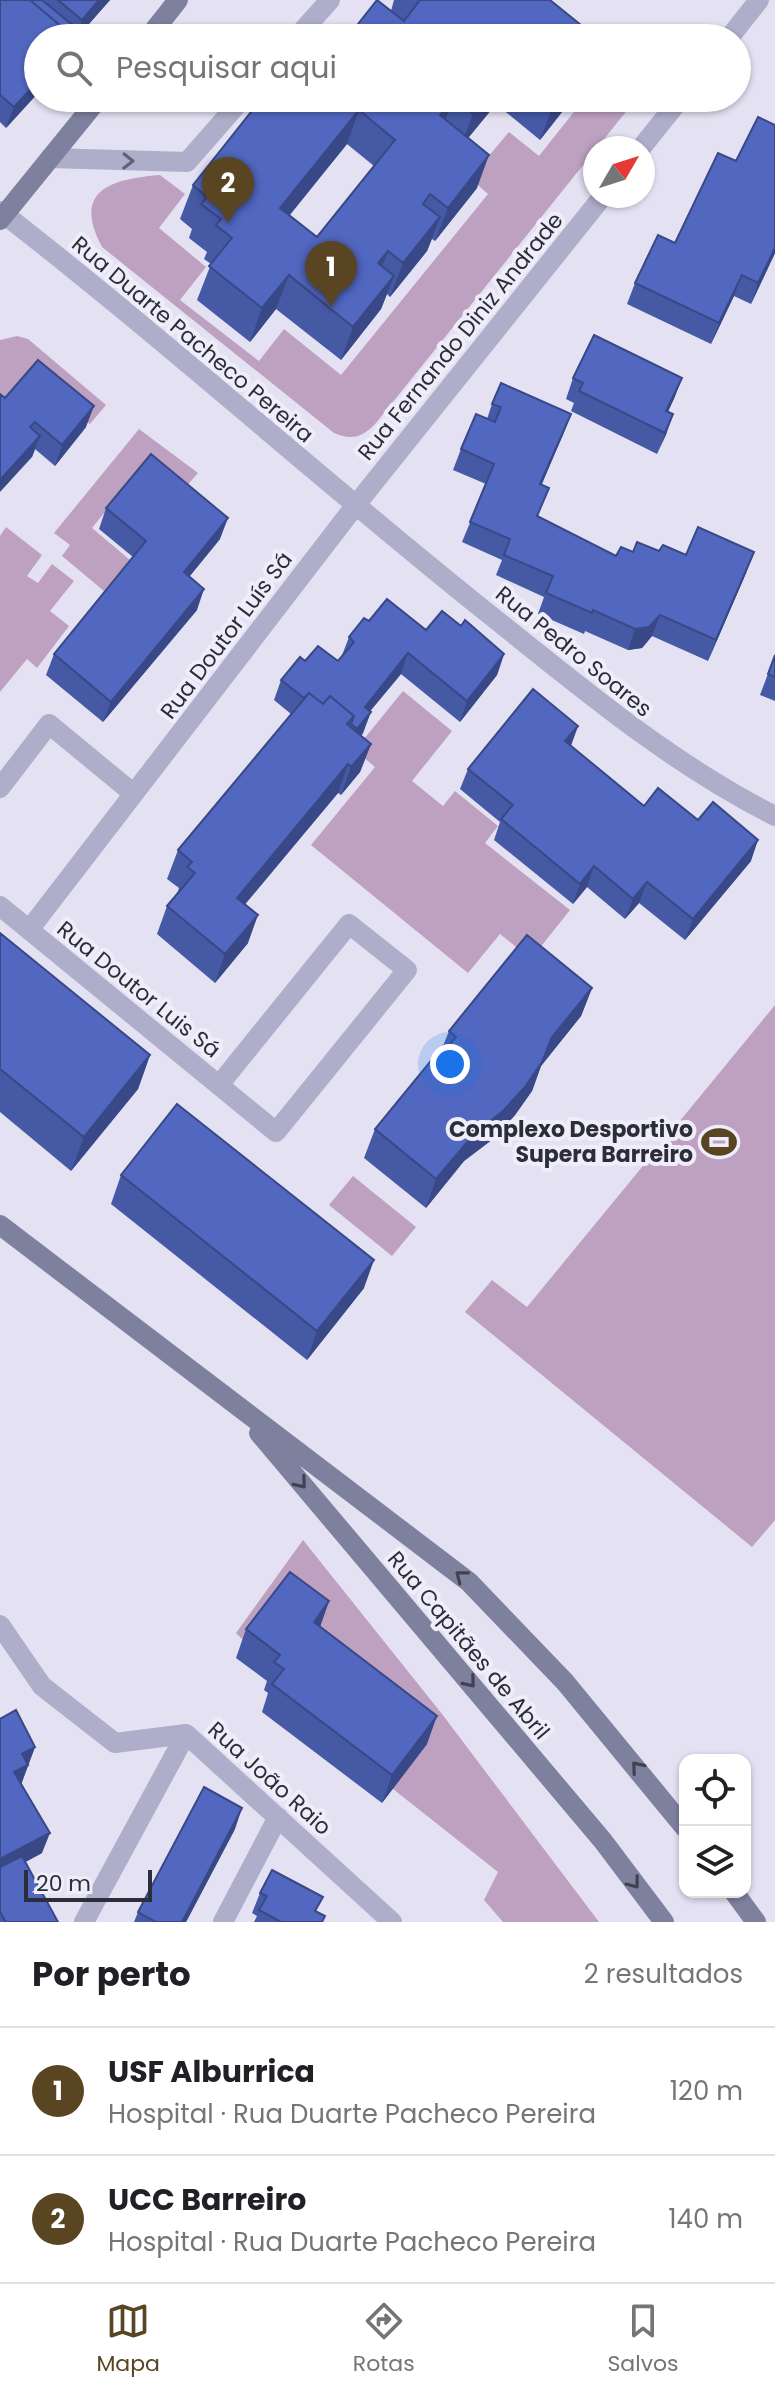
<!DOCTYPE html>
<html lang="pt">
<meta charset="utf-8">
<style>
:root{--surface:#fff;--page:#f6f6f6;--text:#202124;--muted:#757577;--line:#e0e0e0;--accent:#594522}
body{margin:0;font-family:Poppins,sans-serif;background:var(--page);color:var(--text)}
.controls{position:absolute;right:24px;bottom:24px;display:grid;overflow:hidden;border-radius:16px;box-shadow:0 2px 6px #0004}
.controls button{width:72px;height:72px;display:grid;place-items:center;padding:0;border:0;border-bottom:2px solid var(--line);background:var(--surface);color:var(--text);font:40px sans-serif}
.compass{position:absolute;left:583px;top:136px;width:72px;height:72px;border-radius:50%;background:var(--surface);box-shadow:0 2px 6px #0004;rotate:51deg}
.scale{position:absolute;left:24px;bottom:20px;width:128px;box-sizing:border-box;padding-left:8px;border:4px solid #2b2d39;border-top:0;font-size:22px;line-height:28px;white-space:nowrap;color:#2b2d39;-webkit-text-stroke:6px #efedfa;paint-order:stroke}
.you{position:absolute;left:450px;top:1064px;width:28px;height:28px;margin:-20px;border:6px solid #fff;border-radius:50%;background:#1a73e8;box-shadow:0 0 0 12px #1a73e833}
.badge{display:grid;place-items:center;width:52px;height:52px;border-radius:50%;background:var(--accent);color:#fff;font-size:26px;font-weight:700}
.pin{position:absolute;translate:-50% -66px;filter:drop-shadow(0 2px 4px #0008)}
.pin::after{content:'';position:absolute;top:42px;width:28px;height:24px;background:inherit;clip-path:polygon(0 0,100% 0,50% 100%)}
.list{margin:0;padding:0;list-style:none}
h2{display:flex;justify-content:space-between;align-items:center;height:104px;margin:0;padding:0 32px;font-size:34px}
h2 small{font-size:26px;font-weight:400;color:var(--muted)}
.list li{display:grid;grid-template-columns:52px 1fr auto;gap:24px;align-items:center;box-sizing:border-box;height:128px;padding:0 32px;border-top:2px solid var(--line)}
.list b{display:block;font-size:30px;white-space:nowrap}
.list p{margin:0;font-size:26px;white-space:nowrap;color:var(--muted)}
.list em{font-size:26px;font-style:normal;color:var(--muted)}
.icon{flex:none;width:44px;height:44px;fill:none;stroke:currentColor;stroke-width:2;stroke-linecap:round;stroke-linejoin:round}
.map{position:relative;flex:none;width:775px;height:1922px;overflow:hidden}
.search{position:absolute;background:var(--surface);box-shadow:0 2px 6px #0004;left:24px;right:24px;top:24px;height:88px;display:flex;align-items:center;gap:20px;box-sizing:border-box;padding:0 28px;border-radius:44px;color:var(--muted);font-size:30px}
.sheet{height:360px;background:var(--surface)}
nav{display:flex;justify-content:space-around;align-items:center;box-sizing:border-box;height:112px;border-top:2px solid var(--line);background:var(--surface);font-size:22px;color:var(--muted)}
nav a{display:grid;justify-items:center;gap:4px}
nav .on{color:var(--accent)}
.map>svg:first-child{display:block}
.green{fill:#bea1c1}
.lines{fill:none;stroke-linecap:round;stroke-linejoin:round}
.lane{stroke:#aeadca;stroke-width:20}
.street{stroke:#aeadca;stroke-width:20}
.secondary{stroke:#7e819e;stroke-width:20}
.wall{fill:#4659a5;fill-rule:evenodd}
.shaded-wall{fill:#394886}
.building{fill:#5167c0;stroke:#394886;stroke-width:2;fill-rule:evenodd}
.oneway{stroke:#5f6073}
.oneway2{stroke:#404252}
.labels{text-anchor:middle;stroke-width:8;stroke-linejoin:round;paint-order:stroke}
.street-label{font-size:22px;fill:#2b2d39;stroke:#efedfa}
.poi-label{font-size:22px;font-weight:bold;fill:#2b2d39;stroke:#efedfa;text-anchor:end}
</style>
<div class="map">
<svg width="775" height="1922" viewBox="0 0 775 1922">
<rect width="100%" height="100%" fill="#e3e1f2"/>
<!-- green -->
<path class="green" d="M585,98H637L376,423C363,437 352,441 334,433L102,247C71,189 113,179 160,175L185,194L159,228L206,267L180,300L259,361L284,329L341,375L488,194L470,178L509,132L539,156Z
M17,336L28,339L106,405L90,424L29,374L0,411V340Z
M139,429L198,473L178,496L142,466L92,528L130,560L104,591L62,556L70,545L54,533Z
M6,527L42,555L27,576L38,583L52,564L74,581L50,611L69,626L37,668L27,659L0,692V536Z
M403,691L452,731L412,781L443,806L455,791L498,826L485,843L570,910L531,959L500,934L468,973L311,845L375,767L355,750Z
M775,1005V1520L752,1547L465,1312L492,1280L527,1307Z
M353,1176L416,1227L392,1256L329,1205Z
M303,1540L442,1714L599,1922H503L484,1900L498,1872L393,1789L236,1633Z"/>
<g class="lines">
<!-- lane -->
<path class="lane" d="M296,38L330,0
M50,158L187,162L243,98"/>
<!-- street -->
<path class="street" d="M729,38L759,0
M641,148L681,98
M0,211C165,339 321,480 485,611C578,685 668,762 775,816
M0,788L49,724L134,794
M0,906L276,1132L407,970L349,924L219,1085
M29,930L355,506L603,196
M0,1625L42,1686L115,1743L186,1734L392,1922
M84,1922L186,1734
M223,1922L278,1817"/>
<!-- secondary -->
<path class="secondary" d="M148,38L178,0
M0,220L99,98
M0,1225L469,1582L565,1682L685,1828
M259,1433L603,1841L664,1922
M734,1892L756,1922"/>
</g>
<!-- wall -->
<path class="wall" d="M0,0H110L81,33L79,38H38V93L6,128L0,122Z
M394,0H550L347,38L391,11Z
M262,98H573L540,140L496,104L468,138L477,188L435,241L432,239L427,251L390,297L387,294L381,309L341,360L276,309L250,342L197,300L211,264L204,259L207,252L189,238L192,229L180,219L193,185ZM347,144L374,166L317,237L290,215Z
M675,243L775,253L751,304L734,296L711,344L627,304L635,283Z
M573,378H682L668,412L673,414L657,454L571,411L574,403L566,399Z
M5,398L86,427L55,466L35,449L32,457Z
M492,404L571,414L542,484L538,517L616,556L633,552L659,551L686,555L746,573L708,661L652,636L642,648L628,650L585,631L584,634L538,614L544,597L496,575L502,560L462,542L486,484L453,470L461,449L487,419Z
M106,508L220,539L189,577L197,610L103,722L46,675L54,654L133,557L99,529Z
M369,621L426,630L461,626L504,654L497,675L460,722L401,674L370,711L363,733L361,736L371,744L360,772L341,795L338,793L245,904L248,943L215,983L157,934L167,906L177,894L179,888L167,879L178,850L291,714L274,700L281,680L305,661H338L341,658L349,637Z
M775,655V701L760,695Z
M578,726L571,746L644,806L698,820L751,861L685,940L639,903L625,919L587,887L573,904L494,840L500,822L460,789L468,769Z
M0,933L150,1055L138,1089L71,1171L0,1112Z
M592,988L581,1016L541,1066L532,1091L515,1115L493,1139L464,1161L426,1208L364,1158L375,1129L443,1046L449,1031Z
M121,1175L364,1288L307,1360L111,1204Z
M329,1601L320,1626L427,1744L382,1803L262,1712L268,1693L264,1690L267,1681L236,1658L246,1629Z
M0,1719L35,1747L21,1784L42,1853L25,1862L58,1922H0Z
M235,1829L186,1922H134L138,1912Z
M260,1893L317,1912L322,1922H254L257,1916L252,1913Z"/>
<!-- shaded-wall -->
<path class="shaded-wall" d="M99,0H110L81,33L79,38H75L82,20Z
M38,81V93L6,128L14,107Z
M486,98H498L496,104L460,148L473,114Z
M559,98H573L540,140L553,106Z
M453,99L441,133L440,115Z
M359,110L347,144L268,241L280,208Z
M489,155L477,188L435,241L448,208Z
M440,217L427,251L390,297L403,263Z
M775,248V253L751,304L758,283Z
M388,251L375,285L378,263Z
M289,275L276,309L250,342L262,308Z
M742,275L734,296L711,344L719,323Z
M394,276L381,309L341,360L353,327Z
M682,378L674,399L658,432L666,411Z
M94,406L86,427L55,466L62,445Z
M571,414L563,435L533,504L540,484Z
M673,414L666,435L657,454L665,433Z
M40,436L32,457L0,492V480Z
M228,518L220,539L176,593L184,572Z
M754,552L746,573L708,661L716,640Z
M204,589L197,610L103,722L111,702Z
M660,615L652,636L642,648L628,650L635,629Z
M408,653L401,674L357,727L365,707Z
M504,654L497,675L460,722L467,701Z
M371,712L363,733L350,749L357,729Z
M578,726L570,747L565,741Z
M371,744L360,772L341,795L351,767Z
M348,764L338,793L227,926L237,898Z
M758,840L751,861L685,940L693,919Z
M594,866L587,887L573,904L580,884Z
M647,882L639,903L625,919L633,899Z
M258,915L248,943L215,983L225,954Z
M592,988L581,1016L541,1066L532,1091L515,1115L493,1139L464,1161L426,1208L436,1179Z
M150,1055L138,1089L71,1171L84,1137Z
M374,1260L364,1288L307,1360L317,1331Z
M329,1601L319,1630L314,1622Z
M437,1716L427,1744L382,1803L392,1775Z
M35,1747L21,1785L7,1793L22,1754Z
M242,1808L235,1829L186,1922H182Z
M50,1833L42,1853L0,1876V1859Z"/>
<!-- building -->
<path class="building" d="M0,0H30L75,38H38V81L14,107L0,95Z
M30,0H42L81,32L77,38H75Z
M58,0H99L82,20Z
M377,0L404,21L420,0H550L597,38H347Z
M319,27L334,38H310Z
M262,98H486L473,114L453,99L440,115L489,155L448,208L430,194L423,204L440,217L403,263L388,251L378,263L394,276L353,327L289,275L262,308L209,266L232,238L216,225L221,219L201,204L207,197L193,185ZM359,110L395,140L317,237L280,208Z
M542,98H559L553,106Z
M758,117L775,125V248L758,283L742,275L719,323L635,283L658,235L675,243L718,153L736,161Z
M594,335L682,378L666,411L673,414L665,433L579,391L583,383L573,378Z
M38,360L94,406L62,445L35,422L30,427L40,436L0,480V394L5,398Z
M501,383L571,414L540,484L549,488L537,516L616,556L621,547L633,552L637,542L659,551L663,545L686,555L698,527L754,552L716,640L660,615L649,627L635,629L593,610L592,613L546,593L553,576L504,555L510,539L470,522L494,464L461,449L476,414L495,422L501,407L492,404Z
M151,454L228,518L184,572L204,589L111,702L54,654L146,541L106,508Z
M387,599L426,630L442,611L461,626L465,620L504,654L467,701L408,653L365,707L371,712L357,729L351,724L354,716L330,696L323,704L309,693L304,698L281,680L300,657L305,661L318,646L338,661L354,642L349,637L364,618L369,621Z
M775,655V677L768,674Z
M533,689L578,726L565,741L644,806L658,788L698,820L713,802L758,840L693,919L647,882L633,899L594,866L580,884L501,819L513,805L468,769Z
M309,693L323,704L330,696L354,716L347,724L371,744L351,767L348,764L237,898L258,915L225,954L167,906L195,873L187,867L192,862L178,850Z
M0,933L150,1055L84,1137L0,1069Z
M527,935L592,988L552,1037L542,1062L525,1087L503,1111L475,1133L436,1179L375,1129L443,1046L446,1049L456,1037L449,1031Z
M177,1104L374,1260L317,1331L121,1175Z
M290,1572L329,1601L314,1622L437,1716L392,1775L272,1684L284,1669L274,1662L280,1655L246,1629Z
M16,1710L35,1747L22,1754L28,1765L14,1772L50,1833L0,1859V1719Z
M204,1787L242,1808L182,1922H156L138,1912Z
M22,1856L58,1922H6L0,1912V1867Z
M272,1870L323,1897L315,1911L325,1916L322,1922H281L259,1910L267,1896L260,1893Z"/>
<!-- one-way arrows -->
<defs><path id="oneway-chevron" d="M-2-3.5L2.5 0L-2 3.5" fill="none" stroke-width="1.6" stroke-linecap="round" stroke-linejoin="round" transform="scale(2)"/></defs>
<use class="oneway" href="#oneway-chevron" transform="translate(128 161) rotate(1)"/>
<g class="oneway2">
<use href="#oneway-chevron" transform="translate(301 1483) rotate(50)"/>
<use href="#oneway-chevron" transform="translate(461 1576) rotate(-142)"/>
<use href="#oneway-chevron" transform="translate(470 1682) rotate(50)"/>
<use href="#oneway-chevron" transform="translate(637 1767) rotate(-130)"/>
<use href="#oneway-chevron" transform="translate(634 1883) rotate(53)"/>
</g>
<!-- icons -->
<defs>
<g id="stadium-bare" transform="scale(2.76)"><path d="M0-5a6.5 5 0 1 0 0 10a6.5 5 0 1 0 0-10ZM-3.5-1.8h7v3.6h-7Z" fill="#594522" stroke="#efedfa" stroke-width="2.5" paint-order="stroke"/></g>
</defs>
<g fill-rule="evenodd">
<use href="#stadium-bare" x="719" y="1142"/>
</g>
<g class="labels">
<!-- street labels -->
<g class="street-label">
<text transform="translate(460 336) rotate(-51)" y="8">Rua Fernando Diniz Andrade</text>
<text transform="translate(193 339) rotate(40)" y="8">Rua Duarte Pacheco Pereira</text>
<text transform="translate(226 635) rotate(-53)" y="8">Rua Doutor Luís Sá</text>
<text transform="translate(574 651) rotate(39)" y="8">Rua Pedro Soares</text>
<text transform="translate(139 989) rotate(39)" y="8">Rua Doutor Luis Sá</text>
<text transform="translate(469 1645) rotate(50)" y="8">Rua Capitães de Abril</text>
<text transform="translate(270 1778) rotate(42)" y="8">Rua João Raio</text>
</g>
<!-- poi labels -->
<g class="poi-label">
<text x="693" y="1137">Complexo Desportivo<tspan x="693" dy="25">Supera Barreiro</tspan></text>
</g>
</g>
</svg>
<div class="controls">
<button><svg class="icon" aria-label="locate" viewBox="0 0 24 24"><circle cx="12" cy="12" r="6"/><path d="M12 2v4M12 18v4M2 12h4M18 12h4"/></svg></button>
<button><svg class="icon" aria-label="layers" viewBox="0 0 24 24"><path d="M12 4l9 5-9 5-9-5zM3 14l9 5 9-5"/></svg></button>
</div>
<svg class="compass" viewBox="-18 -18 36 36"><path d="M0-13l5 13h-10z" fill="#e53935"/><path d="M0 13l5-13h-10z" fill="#757577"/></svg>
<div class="scale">20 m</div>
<div class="you"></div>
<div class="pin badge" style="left:331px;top:307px">1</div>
<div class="pin badge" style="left:228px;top:223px">2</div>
<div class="search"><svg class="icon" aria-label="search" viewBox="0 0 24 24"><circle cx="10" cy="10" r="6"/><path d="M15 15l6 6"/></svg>Pesquisar aqui</div>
</div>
<section class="sheet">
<h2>Por perto<small>2 resultados</small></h2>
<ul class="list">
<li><span class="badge">1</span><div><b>USF Alburrica</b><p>Hospital · Rua Duarte Pacheco Pereira</p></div><em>120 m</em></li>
<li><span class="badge">2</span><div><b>UCC Barreiro</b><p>Hospital · Rua Duarte Pacheco Pereira</p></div><em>140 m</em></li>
</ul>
</section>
<nav>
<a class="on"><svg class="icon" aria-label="map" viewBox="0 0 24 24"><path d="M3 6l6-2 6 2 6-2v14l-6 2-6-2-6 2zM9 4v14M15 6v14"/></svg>Mapa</a>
<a><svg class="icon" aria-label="directions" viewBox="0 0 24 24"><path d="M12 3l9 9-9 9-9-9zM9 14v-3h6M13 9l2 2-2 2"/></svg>Rotas</a>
<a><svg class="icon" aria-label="saved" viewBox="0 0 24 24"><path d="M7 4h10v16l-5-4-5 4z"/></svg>Salvos</a>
</nav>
